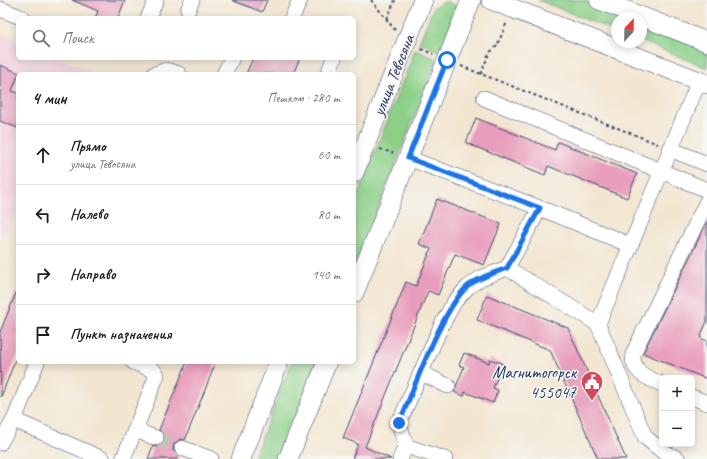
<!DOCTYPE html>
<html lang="ru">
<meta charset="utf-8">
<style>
:root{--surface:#fff;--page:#f2f2f2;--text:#202124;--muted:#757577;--line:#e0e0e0}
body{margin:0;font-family:Caveat,sans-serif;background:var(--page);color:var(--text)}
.controls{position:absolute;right:12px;bottom:12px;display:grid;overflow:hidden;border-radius:6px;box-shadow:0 2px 10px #0003}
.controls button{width:36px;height:36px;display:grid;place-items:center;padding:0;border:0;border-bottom:1px solid var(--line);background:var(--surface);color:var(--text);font:20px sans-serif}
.compass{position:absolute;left:611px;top:12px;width:36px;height:36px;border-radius:50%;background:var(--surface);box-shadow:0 2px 10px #0003;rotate:22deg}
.stop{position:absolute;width:12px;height:12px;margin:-9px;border:3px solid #1a73e8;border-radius:50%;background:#fff}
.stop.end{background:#1a73e8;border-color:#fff;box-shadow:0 1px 4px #0008}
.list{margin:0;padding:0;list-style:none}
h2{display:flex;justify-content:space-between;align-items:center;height:52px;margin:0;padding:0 16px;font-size:17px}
h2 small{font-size:13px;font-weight:400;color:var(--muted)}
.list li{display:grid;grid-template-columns:26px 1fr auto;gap:12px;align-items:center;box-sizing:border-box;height:60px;padding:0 16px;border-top:1px solid var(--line)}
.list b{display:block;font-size:15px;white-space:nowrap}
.list p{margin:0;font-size:13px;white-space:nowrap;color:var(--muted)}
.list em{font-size:13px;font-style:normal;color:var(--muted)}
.icon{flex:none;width:22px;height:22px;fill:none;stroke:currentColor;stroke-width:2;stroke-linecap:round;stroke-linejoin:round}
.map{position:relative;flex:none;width:707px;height:459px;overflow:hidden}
.search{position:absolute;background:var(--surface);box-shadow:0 2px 10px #0003;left:16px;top:16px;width:340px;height:44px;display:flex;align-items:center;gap:10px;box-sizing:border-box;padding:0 14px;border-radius:6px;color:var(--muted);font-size:15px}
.panel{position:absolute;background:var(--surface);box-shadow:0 2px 10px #0003;left:16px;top:72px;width:340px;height:292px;border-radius:6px}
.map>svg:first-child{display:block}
.built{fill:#f3cfdf}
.green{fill:#8cd088;stroke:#548073}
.building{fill:#e99dbc}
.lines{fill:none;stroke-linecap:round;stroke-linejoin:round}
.minor-tunnel{stroke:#c8c1ba;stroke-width:15;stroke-dasharray:15 8;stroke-linecap:butt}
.minor-casing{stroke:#3b4a6f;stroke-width:16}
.major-casing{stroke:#3b4a6f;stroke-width:20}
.path{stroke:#3b4a6f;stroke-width:2;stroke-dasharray:3 3;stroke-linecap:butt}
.minor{stroke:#fff;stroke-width:15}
.major{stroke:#fff;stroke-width:19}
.route{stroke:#1a73e8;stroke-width:5}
.labels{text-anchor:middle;stroke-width:3;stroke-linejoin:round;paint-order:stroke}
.street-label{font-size:17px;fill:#1b2f5e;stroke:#f6f6f2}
.poi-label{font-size:17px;fill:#1b2f5e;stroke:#f6f6f2;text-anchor:end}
</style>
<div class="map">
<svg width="707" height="459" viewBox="0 0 707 459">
<rect width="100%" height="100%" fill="#f6f6f2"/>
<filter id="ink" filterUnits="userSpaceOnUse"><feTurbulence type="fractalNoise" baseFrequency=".025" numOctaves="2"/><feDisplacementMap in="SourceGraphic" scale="8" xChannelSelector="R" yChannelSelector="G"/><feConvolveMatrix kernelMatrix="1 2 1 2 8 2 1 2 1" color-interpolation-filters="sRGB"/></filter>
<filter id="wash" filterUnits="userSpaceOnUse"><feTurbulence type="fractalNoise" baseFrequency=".012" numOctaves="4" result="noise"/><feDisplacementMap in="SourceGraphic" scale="16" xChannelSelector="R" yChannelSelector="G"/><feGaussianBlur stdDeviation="0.9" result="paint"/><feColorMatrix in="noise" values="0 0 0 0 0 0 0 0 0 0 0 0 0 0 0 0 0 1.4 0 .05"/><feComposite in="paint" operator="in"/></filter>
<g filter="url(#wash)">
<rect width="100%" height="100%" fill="#f3e6d1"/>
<!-- built -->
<path class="built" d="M0,34L18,41V58H59L98,74H18V208L9,230L0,233Z"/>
<!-- green -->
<path class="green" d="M538,0H582L628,18H617V32Z
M444,2H448L460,8L448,55L419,43L433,8Z
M641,23L707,49V68L641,41Z
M415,50L437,59L354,269V205Z
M292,362H317L279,459H253Z"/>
<g id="blocks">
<!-- building -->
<path class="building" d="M72,0H125L118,18H95L98,11Z
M232,0H267L262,12Z
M253,58H300L293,74H246Z
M0,65L19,73L12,91L18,93V128L0,121Z
M476,118L555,150L558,142L637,174L627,198L548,166L545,175L466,143Z
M437,199L501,224L484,265L455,254L438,295L428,291L365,447L391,459H352L358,444L343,438L406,282L416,286L431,249L419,244Z
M707,222V321L700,338L707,341V379L643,353Z
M18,288V353L1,397L0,332Z
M487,295L568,328L626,459H598L550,350L477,320Z
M464,353L489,363L490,359L503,364L493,388L498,390L493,403L465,392L464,396L454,392L464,367L459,365Z
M187,362H216L185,440L180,439L174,444L173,450L178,456L177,459H148L153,446L158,447L164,442L165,436L159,430Z"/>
</g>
</g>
<g filter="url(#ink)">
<use href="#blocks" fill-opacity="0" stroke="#3b4a6f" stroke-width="1"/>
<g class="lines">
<!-- minor-tunnel -->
<path class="minor-tunnel" d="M156,438L182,448"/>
<!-- minor casing -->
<g class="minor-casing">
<path id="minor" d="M0,9L23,18
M188,10L192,0
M148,18L156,0
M292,18L300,0
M154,74L166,70L179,74
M224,74L232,58
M328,74L334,58
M484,98L707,190
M670,149L707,164
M540,208L630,245
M507,268L598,324
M133,362L153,370L157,375L135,430
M421,373L448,386
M662,384C647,378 632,373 633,354L707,201
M692,397L707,403
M14,420L103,459
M0,443L14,420L37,362
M406,446L445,459
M182,448L211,459
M123,459L135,430L156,438
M400,459L406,446L399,423L442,324L455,301L468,287L481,278L507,268L540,208L408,158
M678,459L662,451L645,437L598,324L699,81"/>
</g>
<!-- major casing -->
<g class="major-casing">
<path id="major" d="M491,0L707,84
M599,0L707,42
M354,173L423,0
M354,293L471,0
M241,459L279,362
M288,459L327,362"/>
</g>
<!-- path -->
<path class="path" d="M371,0L395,30
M387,19L395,0
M421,49L433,54
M461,66L658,144
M481,74L489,53L497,46L507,22
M380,149L393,153"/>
<!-- minor -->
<use href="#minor" class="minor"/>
<!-- major -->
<use href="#major" class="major"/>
</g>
</g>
<g class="lines" filter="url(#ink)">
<!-- route -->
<path class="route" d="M399,423C414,390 442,308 468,286C479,277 494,273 507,268L540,208L408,158L447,60"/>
</g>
<!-- icons -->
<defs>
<g id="civic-pin" transform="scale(1.15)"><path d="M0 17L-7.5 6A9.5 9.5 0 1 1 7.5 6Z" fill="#d1495b" stroke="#f6f6f2"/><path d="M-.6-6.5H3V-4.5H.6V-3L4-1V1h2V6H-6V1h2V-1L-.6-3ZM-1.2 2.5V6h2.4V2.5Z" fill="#fff"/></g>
</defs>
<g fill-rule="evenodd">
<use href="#civic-pin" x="592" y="382"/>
</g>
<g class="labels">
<!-- street labels -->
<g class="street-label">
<text transform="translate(393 75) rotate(-68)" y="6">улица Тевосяна</text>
</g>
<!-- poi labels -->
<g class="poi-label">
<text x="576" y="378">Магнитогорск<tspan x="576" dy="20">455047</tspan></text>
</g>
</g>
</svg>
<div class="controls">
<button>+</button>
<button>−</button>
</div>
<svg class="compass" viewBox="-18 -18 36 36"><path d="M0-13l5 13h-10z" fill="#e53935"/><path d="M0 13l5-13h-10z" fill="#757577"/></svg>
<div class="stop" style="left:447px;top:60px"></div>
<div class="stop end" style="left:399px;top:423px"></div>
<div class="search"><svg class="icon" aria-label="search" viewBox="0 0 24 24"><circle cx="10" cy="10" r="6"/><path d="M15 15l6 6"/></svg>Поиск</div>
<section class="panel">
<h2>4 мин<small>Пешком · 280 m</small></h2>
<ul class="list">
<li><svg class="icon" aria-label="ahead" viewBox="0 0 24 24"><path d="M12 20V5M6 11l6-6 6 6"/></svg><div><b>Прямо</b><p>улица Тевосяна</p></div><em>60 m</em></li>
<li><svg class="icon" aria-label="left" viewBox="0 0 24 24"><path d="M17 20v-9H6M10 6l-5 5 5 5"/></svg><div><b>Налево</b></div><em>80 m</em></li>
<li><svg class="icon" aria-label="right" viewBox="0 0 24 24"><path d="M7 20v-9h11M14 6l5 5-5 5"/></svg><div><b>Направо</b></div><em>140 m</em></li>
<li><svg class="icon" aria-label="arrive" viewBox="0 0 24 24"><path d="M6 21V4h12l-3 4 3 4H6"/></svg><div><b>Пункт назначения</b></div></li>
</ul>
</section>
</div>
